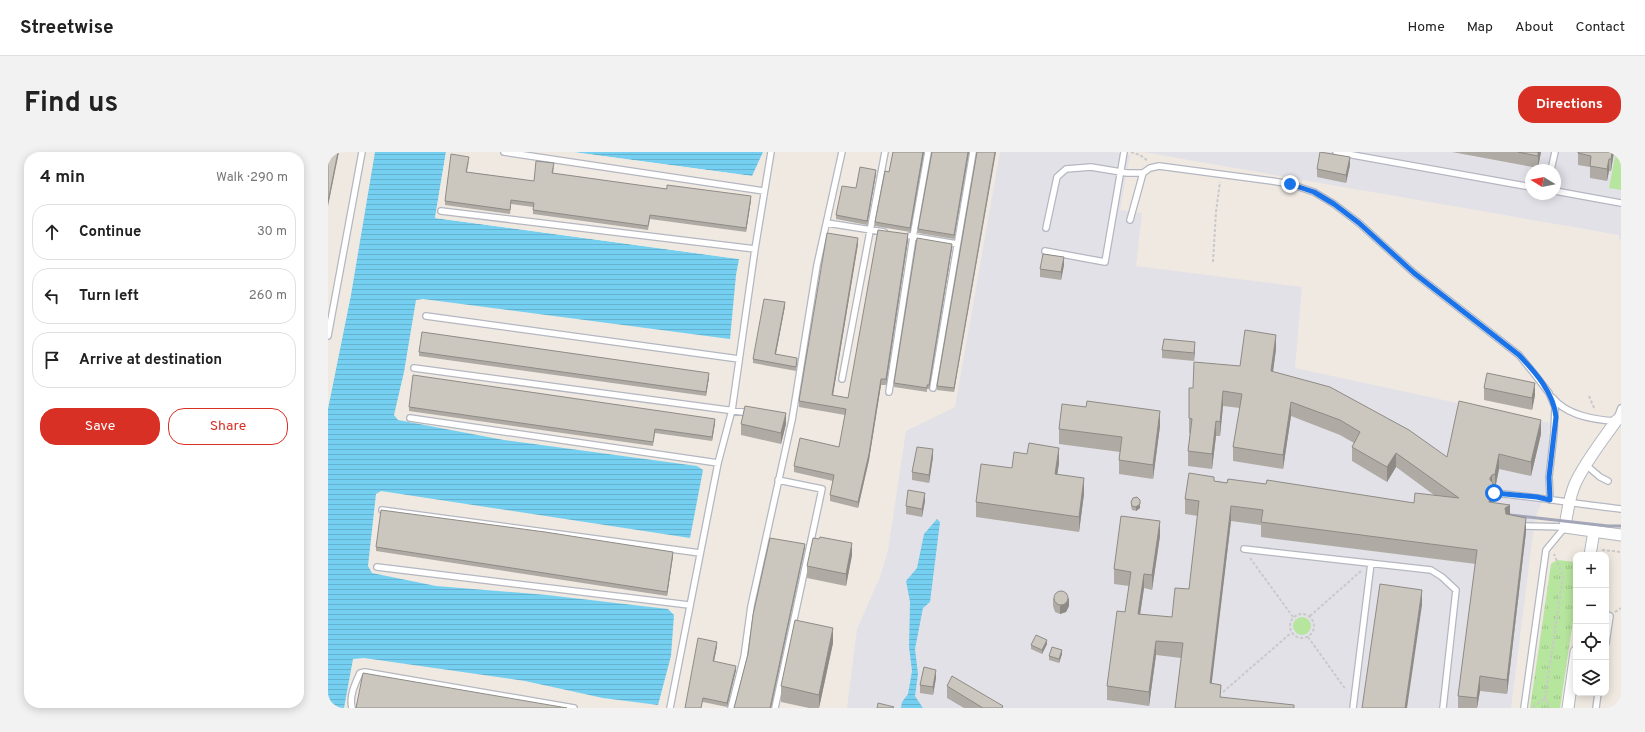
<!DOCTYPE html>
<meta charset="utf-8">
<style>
:root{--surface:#fff;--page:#f2f2f2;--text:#222;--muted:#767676;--line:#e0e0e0;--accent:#d93025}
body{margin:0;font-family:Overpass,sans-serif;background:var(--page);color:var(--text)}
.controls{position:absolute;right:12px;bottom:12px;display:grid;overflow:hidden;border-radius:8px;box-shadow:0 2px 10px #0003}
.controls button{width:36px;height:36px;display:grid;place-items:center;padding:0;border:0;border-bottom:1px solid var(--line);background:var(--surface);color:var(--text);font:20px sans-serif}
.compass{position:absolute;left:1197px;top:12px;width:36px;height:36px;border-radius:50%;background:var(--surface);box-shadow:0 2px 10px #0003;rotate:280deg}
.stop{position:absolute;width:12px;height:12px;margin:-9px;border:3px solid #1a73e8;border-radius:50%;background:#fff}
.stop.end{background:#1a73e8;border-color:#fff;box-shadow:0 1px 4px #0008}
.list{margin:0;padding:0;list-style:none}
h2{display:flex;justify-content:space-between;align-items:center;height:52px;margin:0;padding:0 16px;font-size:17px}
h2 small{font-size:13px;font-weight:400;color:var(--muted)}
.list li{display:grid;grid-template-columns:26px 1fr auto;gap:12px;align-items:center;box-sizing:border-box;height:56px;margin:0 8px 8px;padding:0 8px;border:1px solid var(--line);border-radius:16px}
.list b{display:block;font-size:15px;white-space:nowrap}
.list em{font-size:13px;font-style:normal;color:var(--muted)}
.actions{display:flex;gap:8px;padding:12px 16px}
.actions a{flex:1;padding:9px 0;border:1px solid var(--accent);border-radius:16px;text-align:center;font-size:14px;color:var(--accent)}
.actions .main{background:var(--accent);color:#fff}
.icon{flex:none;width:22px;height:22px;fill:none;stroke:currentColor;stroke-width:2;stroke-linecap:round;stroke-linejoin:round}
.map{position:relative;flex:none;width:1293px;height:556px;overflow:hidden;border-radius:16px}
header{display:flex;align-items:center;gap:24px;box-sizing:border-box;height:56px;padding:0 20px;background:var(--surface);border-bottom:1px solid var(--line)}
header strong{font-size:19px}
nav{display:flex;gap:22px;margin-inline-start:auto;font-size:14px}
.intro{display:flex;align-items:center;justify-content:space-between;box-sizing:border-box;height:96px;padding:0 24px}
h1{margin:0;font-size:28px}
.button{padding:10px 18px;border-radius:16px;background:var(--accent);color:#fff;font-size:14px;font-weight:700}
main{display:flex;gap:24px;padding:0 24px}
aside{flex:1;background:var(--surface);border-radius:16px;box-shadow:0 2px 10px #0003}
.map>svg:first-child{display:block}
.industrial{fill:#e3e1e8;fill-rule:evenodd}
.grass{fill:#b6e59e}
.park{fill:url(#park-tufts)}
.water{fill:url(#water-rules)}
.pier{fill:#efe9e1}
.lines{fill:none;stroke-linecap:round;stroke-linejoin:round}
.service-casing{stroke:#b4b7c1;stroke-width:8}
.minor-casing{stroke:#b4b7c1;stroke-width:13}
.path{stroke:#c9c9c9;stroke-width:2;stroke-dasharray:3 2;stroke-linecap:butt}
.service{stroke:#fff;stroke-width:5.5}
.minor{stroke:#fff;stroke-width:11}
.rail{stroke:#a3a6b8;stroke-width:3}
.wall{fill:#afaba4}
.shaded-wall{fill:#8e8b86}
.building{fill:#cbc7bf;stroke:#8e8b86}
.route{stroke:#1a73e8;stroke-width:5}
</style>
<header>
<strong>Streetwise</strong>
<nav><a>Home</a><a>Map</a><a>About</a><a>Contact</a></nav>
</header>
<div class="intro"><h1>Find us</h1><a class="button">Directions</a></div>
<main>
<aside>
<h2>4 min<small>Walk · 290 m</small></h2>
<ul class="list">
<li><svg class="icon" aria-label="ahead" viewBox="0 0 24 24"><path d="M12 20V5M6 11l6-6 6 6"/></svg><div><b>Continue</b></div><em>30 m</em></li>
<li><svg class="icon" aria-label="left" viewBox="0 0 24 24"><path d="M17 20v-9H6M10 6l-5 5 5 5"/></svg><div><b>Turn left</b></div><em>260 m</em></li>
<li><svg class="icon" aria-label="arrive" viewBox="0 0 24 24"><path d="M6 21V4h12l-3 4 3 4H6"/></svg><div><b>Arrive at destination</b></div></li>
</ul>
<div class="actions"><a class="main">Save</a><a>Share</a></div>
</aside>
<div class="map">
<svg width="1293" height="556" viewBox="0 0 1293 556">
<defs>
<pattern id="park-tufts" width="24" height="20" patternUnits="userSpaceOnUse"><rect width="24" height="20" fill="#b6e59e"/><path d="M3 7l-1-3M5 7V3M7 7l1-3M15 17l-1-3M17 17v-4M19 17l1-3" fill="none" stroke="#9dc588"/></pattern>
<pattern id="water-rules" width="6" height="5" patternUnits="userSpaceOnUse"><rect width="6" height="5" fill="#75cff0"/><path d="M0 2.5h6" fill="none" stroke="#66b2ce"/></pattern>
</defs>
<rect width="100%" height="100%" fill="#efe9e1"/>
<!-- industrial -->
<path class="industrial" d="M672,0H786L802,3L792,58L814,61L808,114L974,135L967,216L1222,271L1216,346L1207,366L1183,556H519L529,477L552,425L560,398L578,279L627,255Z
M815,0H1293V88L1291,87V83ZM1203,18H1227V42H1203Z"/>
<!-- grass -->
<path class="grass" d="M1288,0H1293V38L1281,36Z
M965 474a9 9 0 1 1 18 0a9 9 0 1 1-18 0Z"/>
<!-- park -->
<path class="park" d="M1229,408L1248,410V448L1232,556H1202L1223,412Z"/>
<!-- water -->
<path class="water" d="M47,0H118L107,66L411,107L408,123L402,187L95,147L88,148L76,220L66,263L70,268L176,288L369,314L375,318L362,386L53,339L48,342L40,414L44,421L108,434L219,443L340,457L346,463L343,504L330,553L275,546L197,529L36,506L25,507L16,556H0V257L23,143Z
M245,0H435L424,24Z
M609,367L612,370L602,450L595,456L587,497L590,522L587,544L595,556H573L574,550L580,542L584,519L581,495L582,450L578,429L589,416L596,382Z"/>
<!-- pier -->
<path class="pier" d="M118,0H120L109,64L411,105V107L107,66Z
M243,0H245L424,24V26L245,2Z"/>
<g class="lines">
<!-- service casing -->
<g class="service-casing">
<path id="service" d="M176,0L436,39
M1008,0L1203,35
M1223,18L1227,0
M1227,39L1293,51
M113,59L427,97
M802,68L815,21L822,16L831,14L944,29L962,32L986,40L1006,52L1031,71L1086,121L1191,203L1208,224L1221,241L1227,255L1226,281L1221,325L1222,348
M499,71L556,80
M718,76L729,25L738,17L763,15L799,21H815
M582,84L629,92
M717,99L777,110L796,0
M98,164L411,207
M0,184L34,0
M86,216L422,261
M514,227L557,0
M605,236L645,0
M561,240L585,85L600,0
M1225,246C1238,263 1267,268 1288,269L1293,256
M82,266L390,311
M1258,313L1272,325L1280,329
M1166,341C1209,345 1250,352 1293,357
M54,358L372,401
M1192,374L1237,375
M916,397L1103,418L1114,425L1128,438L1115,556
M49,415L361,453
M1278,462L1282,464L1278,491
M24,556C21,544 27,532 32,521L37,520L246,556
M342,556L390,311L404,258L427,97L443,0
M403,556L416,505L423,454L464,268L489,113L514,0
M447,556L494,337L450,328
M1025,556L1043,411
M1196,556L1218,398L1237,375
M1268,556L1270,541"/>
</g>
<!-- minor casing -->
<g class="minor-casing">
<path id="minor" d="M1293,265L1288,269C1274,289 1257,310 1247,332C1241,346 1239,361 1237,375L1293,383
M1262,403L1266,379
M1240,556L1248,500"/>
</g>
<!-- path -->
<path class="path" d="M803,0L812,3L820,9
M885,110L888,60L892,30
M1261,244L1267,258
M1274,398L1293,400
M922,406L965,465
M1287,460L1293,456
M962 474a12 12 0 1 1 24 0a12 12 0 1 1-24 0Z
M982,464L1033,419
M980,485L1018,538
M895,540L963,481
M1217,546L1222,556
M1205,555L1217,546L1235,424L1226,402"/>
<!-- service -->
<use href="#service" class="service"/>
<!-- minor -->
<use href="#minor" class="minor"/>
<!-- rail -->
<path class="rail" d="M1174,362L1280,374H1293"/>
</g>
<!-- wall -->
<path class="wall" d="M565,0H596L582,80L547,74V70L561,20Z
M604,0H641L626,87L590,81V77Z
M649,0L626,240L609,238V234Z
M1124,0H1213L1210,16Z
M1250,0H1286L1283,19H1281L1279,29L1262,26V15L1250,13Z
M141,9L139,20L206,29L226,15L225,22L423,48L418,80L322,67L320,78L205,62V55L183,52L182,62L117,53V49Z
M1022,13L1018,31L989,25V17Z
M548,22L539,73L508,67V63L528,36Z
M580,88L558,233H553L541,308L530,356L502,349V343L505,329L466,320V314L511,295L517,263L471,255V249L530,92L505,243L520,246Z
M624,96L601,237H599V240L566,235V231Z
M736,113L733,128L712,125V117Z
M457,154L448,202L469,210L468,219L425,211V207Z
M948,197L945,220L1119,305L1213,282L1203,324L1171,317L1167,337H1165V345L1164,351L1182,362L1198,380L1179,542L1152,539L1149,556H1130V544L1148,412L933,385V373L903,369L883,531L893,545L966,556H847L853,506L828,503L821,554L779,548V534L797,460L801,434L786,432V417L832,384L824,438L816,436L812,462L844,465L861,437L870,364L857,362V347L886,329L1086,351L1106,343L1068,315L1059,330L1024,309V295L1026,291L1012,283L963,264L955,317L905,309V295L912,256L895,254L892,284H888L884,317L860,314V299L862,281H861V236H865Z
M834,198H867L866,209L834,206Z
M91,200L381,225L378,244L91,204Z
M1156,236L1207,243L1204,258L1156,248Z
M81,255L387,271L384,289L327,281L325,294L81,259Z
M413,272H458L453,292L413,283Z
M832,274L825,327L791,322V308L792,300L731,292V277Z
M605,305L601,331L584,328V320Z
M731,311L729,323L756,342L751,380L648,365V350L684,316Z
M812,348V356L808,359L804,358L803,354V350Z
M597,349L594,365L578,362V354Z
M491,387L524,403L518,434L479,426V414Z
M48,395L345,404L339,444L48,399Z
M725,446L741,454L738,460L732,462L727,460L725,454Z
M505,491L491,556H481L453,550V534Z
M719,492L714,502L703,497V493Z
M389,494L386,510L408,518L399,555L375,550L357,556Z
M734,502L731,511L721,508V504Z
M608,526L605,543L592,541V533Z
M619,534L675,556H636L619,546Z"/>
<!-- shaded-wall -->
<path class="shaded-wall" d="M10,0H11L0,54V50Z
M595,0H596L582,80V76Z
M640,0H641L626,87V83Z
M667,0H668L626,240V236Z
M1210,0H1213L1210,16Z
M1284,0H1286L1283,19V7Z
M1022,5V13L1018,31V23Z
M1281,7V19L1279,29V17Z
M548,18V22L539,73V69Z
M423,44V48L418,80V76Z
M580,82V88L558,233V227Z
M530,86V92L504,249V243Z
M624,92V96L601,237V233Z
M736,105V113L733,128V120Z
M457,150V154L447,206V202Z
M948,183V197L943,234V219Z
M867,190V198L866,209V201Z
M381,221V225L378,244V240Z
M553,227V233L541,308L530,356V350Z
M1207,231V243L1204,258V246Z
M895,239V254L892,284V270Z
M963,250V264L955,317V303Z
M832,259V274L825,327V313Z
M458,261V272L453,292V281Z
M387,267V271L384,289V285Z
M1213,268V282L1203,324V310Z
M888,269V284L884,317V302Z
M731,296V311L727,338V322Z
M605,297V305L601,331V323Z
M1068,301V315L1059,330V315Z
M1171,302V317L1167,337V322Z
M1164,323V337L1162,326Z
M756,326V342L751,380V365Z
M1165,331V345L1161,365V350Z
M597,341V349L594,365V357Z
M812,352V356L808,359V355Z
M1182,353V368L1177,371V356Z
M903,354V369L882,546V531Z
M1198,366V380L1179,542V528Z
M832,369V384L824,438V423Z
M524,391V403L518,434V422Z
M477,392V396L443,556H442Z
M345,400V404L339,444V440Z
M816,422V436L810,476V462Z
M1094,438V453L1079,556H1077Z
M741,446V454L738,460L732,462V454Z
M505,476V491L491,556V543Z
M719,488V492L714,502V498Z
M828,489V503L821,554V540Z
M389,490V494L385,513V509Z
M734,498V502L731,511V507Z
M408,514V518L399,555V551Z
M608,518V526L605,543V535Z
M1152,524V539L1149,556V546Z"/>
<!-- building -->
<path class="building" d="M0,0H10L0,50Z
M565,0H595L582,76L547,70L557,19L561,20Z
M604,0H640L626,83L590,77Z
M649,0H667L626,236L609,234Z
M992,0L1022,5L1018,23L989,17Z
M1190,0H1210V4Z
M1250,0H1284L1283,7H1281L1279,17L1262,14L1263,4L1250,1Z
M123,2L141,5L138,20L206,29L208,9L226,11L224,21L339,37V33L423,44L418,76L322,63L320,74L205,58L206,51L183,48L182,58L117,49Z
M532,15L548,18L539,69L508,63L514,34L528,36Z
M550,78L580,82L558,227H553L541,302L530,350L502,343L506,323L466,314L472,286L511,295L518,257L471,249L499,81L530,86L504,243L520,246Z
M589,86L624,92L601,233H599V236L566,231Z
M715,102L736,105L733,120L712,117Z
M436,147L457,150L447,202L469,206L468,215L425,207Z
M917,178L948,183L943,219L1002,235L1081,278L1119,305L1131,249L1213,268L1203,310L1171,302L1167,322L1164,323L1162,326V328L1165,331L1161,350L1182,353L1177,356L1178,362L1198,366L1179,528L1152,524L1149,546L1130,544L1149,398L933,370L935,358L903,354L882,531L893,533L892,545L966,553V556H847L855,491L828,489L821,540L779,534L789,459L797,460L803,420L786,417L793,364L832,369L824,423L816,422L810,462L844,465L847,436L861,437L871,349L857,347L861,321L886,325V329L899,331L900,327L938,332L939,328L1086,351L1087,341L1131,346L1068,301L1059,315L1024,295L1032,280L1012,268L963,250L955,303L905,295L914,242L895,239L892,270L888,269L884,302L860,299L864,267L861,266V236H865L866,210L912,214Z
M94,180L381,221L378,240L91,200Z
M836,187L867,190L866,201L834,198Z
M1159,221L1207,231L1204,246L1156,236Z
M85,223L387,267L384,285L327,277L325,290L81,255Z
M759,249L832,259L825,313L791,308L794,285L731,277L734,252L758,255Z
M417,254L458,261L453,281L413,272Z
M701,291L731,296L727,322L756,326L751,365L648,350L653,312L684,316L686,300L699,302Z
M589,295L605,297L601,323L584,320Z
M580,338L597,341L594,357L578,354Z
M809,345L812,348V352L808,355L804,354L803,350L805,346Z
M53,358L217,380L345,400L339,440L48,395Z
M492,385L524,391L518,422L479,414L485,386L491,387Z
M442,386L477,392L442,556H406L420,502L425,463Z
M1052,432L1094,438L1077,556H1034Z
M726 446a7 7 0 1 1 14 0a7 7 0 1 1-14 0Z
M467,468L505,476L491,543L453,534Z
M708,483L719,488L714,498L703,493Z
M370,486L389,490L385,509L408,514L399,551L375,546L373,556H357Z
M724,495L734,498L731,507L721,504Z
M596,515L608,518L605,535L592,533Z
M35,521L239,556H28Z
M624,524L675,554L674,556H655L619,534Z
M550,551L566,555L565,556H549Z"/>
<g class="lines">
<!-- route -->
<path class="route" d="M962,32L986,40L1006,52L1031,71L1086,121L1191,203C1207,220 1226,241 1228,265L1221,325L1222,348L1209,345L1166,341"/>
</g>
</svg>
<div class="controls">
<button>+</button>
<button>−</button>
<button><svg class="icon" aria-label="locate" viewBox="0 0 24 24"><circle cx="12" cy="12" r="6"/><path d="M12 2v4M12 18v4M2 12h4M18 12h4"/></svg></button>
<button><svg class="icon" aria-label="layers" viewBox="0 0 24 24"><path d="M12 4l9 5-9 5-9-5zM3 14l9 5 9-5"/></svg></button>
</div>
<svg class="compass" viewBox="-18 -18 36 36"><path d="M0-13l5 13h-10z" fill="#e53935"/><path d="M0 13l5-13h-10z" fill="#767676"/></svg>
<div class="stop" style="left:1166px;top:341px"></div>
<div class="stop end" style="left:962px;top:32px"></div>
</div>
</main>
